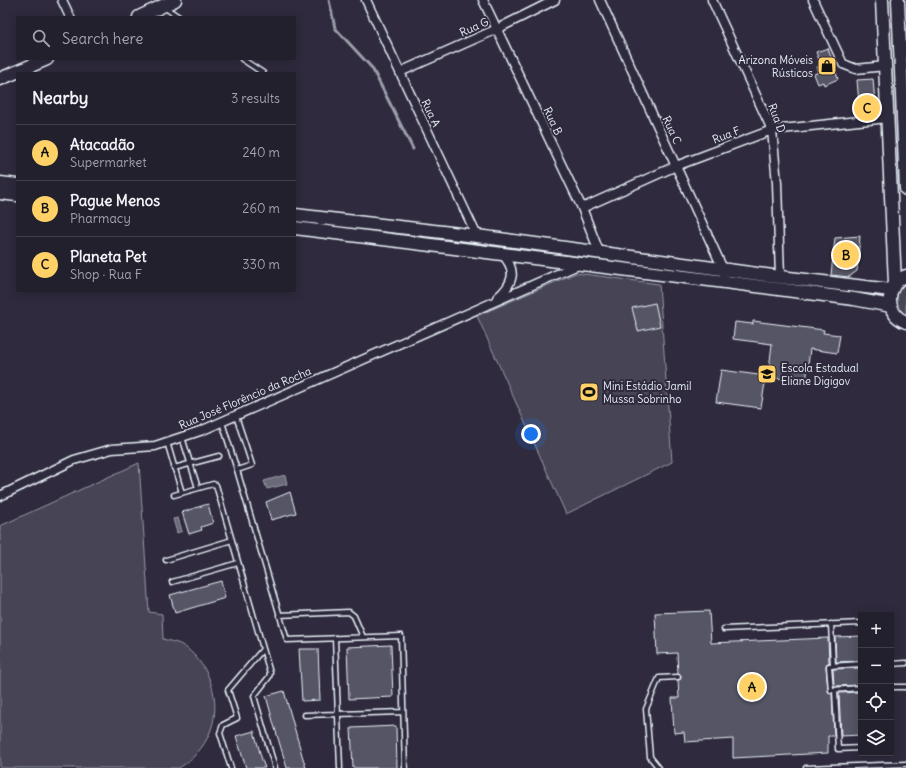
<!DOCTYPE html>
<meta charset="utf-8">
<style>
:root{--surface:#23202e;--page:#2b2836;--text:#f1f3f6;--muted:#a3a3aa;--line:#403e4a;--accent:#ffd166}
body{margin:0;font-family:Delius,sans-serif;background:var(--page);color:var(--text)}
.controls{position:absolute;right:12px;bottom:12px;display:grid;overflow:hidden;border-radius:0px;box-shadow:0 2px 10px #0003}
.controls button{width:36px;height:36px;display:grid;place-items:center;padding:0;border:0;border-bottom:1px solid var(--line);background:var(--surface);color:var(--text);font:20px sans-serif}
.you{position:absolute;left:531px;top:434px;width:14px;height:14px;margin:-10px;border:3px solid #fff;border-radius:50%;background:#1a73e8;box-shadow:0 0 0 6px #1a73e833}
.badge{display:grid;place-items:center;width:26px;height:26px;border-radius:50%;background:var(--accent);color:#111;font-size:13px;font-weight:700}
.pin{position:absolute;translate:-50% -50%;border:2px solid #fff;box-shadow:0 1px 4px #0006}
.list{margin:0;padding:0;list-style:none}
h2{display:flex;justify-content:space-between;align-items:center;height:52px;margin:0;padding:0 16px;font-size:17px}
h2 small{font-size:13px;font-weight:400;color:var(--muted)}
.list li{display:grid;grid-template-columns:26px 1fr auto;gap:12px;align-items:center;box-sizing:border-box;height:56px;padding:0 16px;border-top:1px solid var(--line)}
.list b{display:block;font-size:15px;white-space:nowrap}
.list p{margin:0;font-size:13px;white-space:nowrap;color:var(--muted)}
.list em{font-size:13px;font-style:normal;color:var(--muted)}
.icon{flex:none;width:22px;height:22px;fill:none;stroke:currentColor;stroke-width:2;stroke-linecap:round;stroke-linejoin:round}
.map{position:relative;flex:none;width:906px;height:768px;overflow:hidden}
.search{position:absolute;background:var(--surface);box-shadow:0 2px 10px #0003;left:16px;top:16px;width:280px;height:44px;display:flex;align-items:center;gap:10px;box-sizing:border-box;padding:0 14px;border-radius:0px;color:var(--muted);font-size:15px}
.panel{position:absolute;background:var(--surface);box-shadow:0 2px 10px #0003;left:16px;top:72px;width:280px;height:220px;border-radius:0px}
.map>svg:first-child{display:block}
.green{fill:#464455;stroke:#979aa6}
.water{fill:#696978;stroke:#9c9fab}
.lines{fill:none;stroke-linecap:round;stroke-linejoin:round}
.stream{stroke:#9c9fab;stroke-width:3}
.building{fill:#575565;stroke:#e8f1f8}
.lane-casing{stroke:#e8f1f8;stroke-width:7}
.street-casing{stroke:#e8f1f8;stroke-width:11}
.secondary-casing{stroke:#e8f1f8;stroke-width:15}
.lane{stroke:#2f2a3d;stroke-width:4}
.street{stroke:#2f2a3d;stroke-width:8}
.secondary{stroke:#2f2a3d;stroke-width:12}
.labels{text-anchor:middle;stroke-width:4;stroke-linejoin:round;paint-order:stroke}
.street-label{font-size:11px;fill:#e8f1f8;stroke:#2f2a3d}
.poi-label{font-size:11px;fill:#e8f1f8;stroke:#2f2a3d;text-anchor:start}
</style>
<div class="map">
<svg width="906" height="768" viewBox="0 0 906 768">
<rect width="100%" height="100%" fill="#2f2a3d"/>
<filter id="ink" filterUnits="userSpaceOnUse"><feTurbulence type="fractalNoise" baseFrequency=".025" numOctaves="2"/><feDisplacementMap in="SourceGraphic" scale="8" xChannelSelector="R" yChannelSelector="G"/><feConvolveMatrix kernelMatrix="1 2 1 2 8 2 1 2 1" color-interpolation-filters="sRGB"/></filter>
<g filter="url(#ink)">
<!-- green -->
<path class="green" d="M576,273L659,284L672,462L566,514L477,316Z
M906,278V317C888,303 894,294 906,278Z
M139,463L149,612L162,614L163,639C169,641 175,642 180,644C190,649 198,659 204,668C225,704 215,746 179,768H0V526Z"/>
<!-- water -->
<path class="water" d="M285,475L287,484L267,489L264,481Z
M178,518L182,531L177,533L173,519Z"/>
<g class="lines">
<!-- stream -->
<path class="stream" d="M329,0L335,28L372,68L413,149"/>
</g>
<!-- building -->
<path class="building" d="M828,48L838,79L824,85L823,82L818,84L814,74L819,72L817,67L821,65L816,52Z
M873,79L876,114L860,115L857,80Z
M860,236L857,271L849,277L831,275L835,238Z
M655,303L660,326L638,331L632,308Z
M753,321L824,330L823,333L840,335L837,353L810,349L806,382L768,377L772,344L733,339L735,322L753,324Z
M721,370L766,376L761,408L716,402Z
M290,492L296,513L271,520L266,502Z
M208,504L213,523L201,527L202,530L189,534L182,512Z
M221,581L225,598L175,613L170,595Z
M709,611L711,643L828,638L829,662L826,666L828,691L832,693L834,736H828V753L733,758V739L685,742L684,732L674,733L672,698H679L678,680L681,676L678,674L677,653L657,654L655,613Z
M861,636V661L836,662L835,637Z
M391,645L393,697L349,699L347,647Z
M299,649H318L320,700L302,701Z
M861,668V685L834,686L833,669Z
M284,691L302,755L306,768H287L274,725L266,696Z
M861,692V735L841,736L839,693Z
M396,726L397,768H353L351,728Z
M254,731L262,760L265,768H246L236,736Z"/>
<g class="lines">
<!-- lane casing -->
<g class="lane-casing">
<path id="lane" d="M164,7L179,17
M242,59L263,73
M222,422L237,470L252,465L236,416
M182,437L198,488
M167,442L182,493
M174,468L219,456
M237,470L287,640L401,636L405,768
M174,495L213,484L216,485L270,673L269,677L254,696L275,768
M166,560L232,540
M172,582L238,563
M279,615L349,612L354,616L363,637
M831,624L833,666
M724,629L861,623
M335,638L340,768
M861,664L829,666L831,690L861,688
M891,664L906,663
M891,687H906
M835,690L838,749L861,748
M305,715L403,712
M231,768L220,733L223,725L237,718L228,690L263,649
M659,768L650,757L646,709L659,678L678,677
M806,768L906,764"/>
</g>
<!-- street casing -->
<g class="street-casing">
<path id="street" d="M62,0L70,17
M366,0L477,236
M483,0L582,208L600,254
M600,0L723,269
M712,0L772,130L777,183L780,277
M813,0L843,64L856,69L885,66
M400,72L497,29L555,0
M582,208L676,166L772,130L888,118
M497,298C513,284 518,271 502,254
M0,496L74,460L112,449L155,446L203,430L578,265"/>
</g>
<!-- secondary casing -->
<g class="secondary-casing">
<path id="secondary" d="M882,0L895,283
M898,0L906,189
M139,17L175,0
M0,79L47,59
M0,183L17,185
M0,193L17,195
M295,215L477,236L780,277L891,290
M295,228L725,282L854,299L891,306
M906,276C885,284 884,314 906,322"/>
</g>
<!-- lane -->
<use href="#lane" class="lane"/>
<!-- street -->
<use href="#street" class="street"/>
<!-- secondary -->
<use href="#secondary" class="secondary"/>
</g>
</g>
<!-- icons -->
<defs>
<g id="shop-square" transform="scale(1)"><rect x="-9" y="-9" width="18" height="18" rx="4" fill="#ffd166" stroke="#2f2a3d"/><path d="M-5-2.5h2.3a2.7 3.5 0 0 1 5.4 0H5L5.5 6h-11ZM-1.5-2.5h3a1.5 2.3 0 0 0-3 0Z" fill="#111"/></g>
<g id="school-square" transform="scale(1)"><rect x="-9" y="-9" width="18" height="18" rx="4" fill="#ffd166" stroke="#2f2a3d"/><path d="M0-5L7-2L0 1L-7-2ZM-4 1L0 2.5L4 1V4Q0 6-4 4Z" fill="#111"/></g>
<g id="stadium-square" transform="scale(1)"><rect x="-9" y="-9" width="18" height="18" rx="4" fill="#ffd166" stroke="#2f2a3d"/><path d="M0-5a6.5 5 0 1 0 0 10a6.5 5 0 1 0 0-10ZM-3.5-1.8h7v3.6h-7Z" fill="#111"/></g>
</defs>
<g fill-rule="evenodd">
<use href="#shop-square" x="827" y="66"/>
<use href="#school-square" x="767" y="374"/>
<use href="#stadium-square" x="589" y="392"/>
</g>
<g class="labels">
<!-- street labels -->
<g class="street-label">
<text transform="translate(474 27) rotate(-24)" y="4">Rua G</text>
<text transform="translate(431 113) rotate(65)" y="4">Rua A</text>
<text transform="translate(777 118) rotate(70)" y="4">Rua D</text>
<text transform="translate(553 121) rotate(65)" y="4">Rua B</text>
<text transform="translate(672 130) rotate(65)" y="4">Rua C</text>
<text transform="translate(726 135) rotate(-21)" y="4">Rua F</text>
<text transform="translate(245 398) rotate(-23)" y="4">Rua José Florêncio da Rocha</text>
</g>
<!-- poi labels -->
<g class="poi-label">
<text x="813" y="64" text-anchor="end">Arizona Móveis<tspan x="813" dy="13">Rústicos</tspan></text>
<text x="781" y="372">Escola Estadual<tspan x="781" dy="13">Eliane Digigov</tspan></text>
<text x="603" y="390">Mini Estádio Jamil<tspan x="603" dy="13">Mussa Sobrinho</tspan></text>
</g>
</g>
</svg>
<div class="controls">
<button>+</button>
<button>−</button>
<button><svg class="icon" aria-label="locate" viewBox="0 0 24 24"><circle cx="12" cy="12" r="6"/><path d="M12 2v4M12 18v4M2 12h4M18 12h4"/></svg></button>
<button><svg class="icon" aria-label="layers" viewBox="0 0 24 24"><path d="M12 4l9 5-9 5-9-5zM3 14l9 5 9-5"/></svg></button>
</div>
<div class="you"></div>
<div class="pin badge" style="left:752px;top:687px">A</div>
<div class="pin badge" style="left:846px;top:255px">B</div>
<div class="pin badge" style="left:867px;top:108px">C</div>
<div class="search"><svg class="icon" aria-label="search" viewBox="0 0 24 24"><circle cx="10" cy="10" r="6"/><path d="M15 15l6 6"/></svg>Search here</div>
<section class="panel">
<h2>Nearby<small>3 results</small></h2>
<ul class="list">
<li><span class="badge">A</span><div><b>Atacadão</b><p>Supermarket</p></div><em>240 m</em></li>
<li><span class="badge">B</span><div><b>Pague Menos</b><p>Pharmacy</p></div><em>260 m</em></li>
<li><span class="badge">C</span><div><b>Planeta Pet</b><p>Shop · Rua F</p></div><em>330 m</em></li>
</ul>
</section>
</div>
